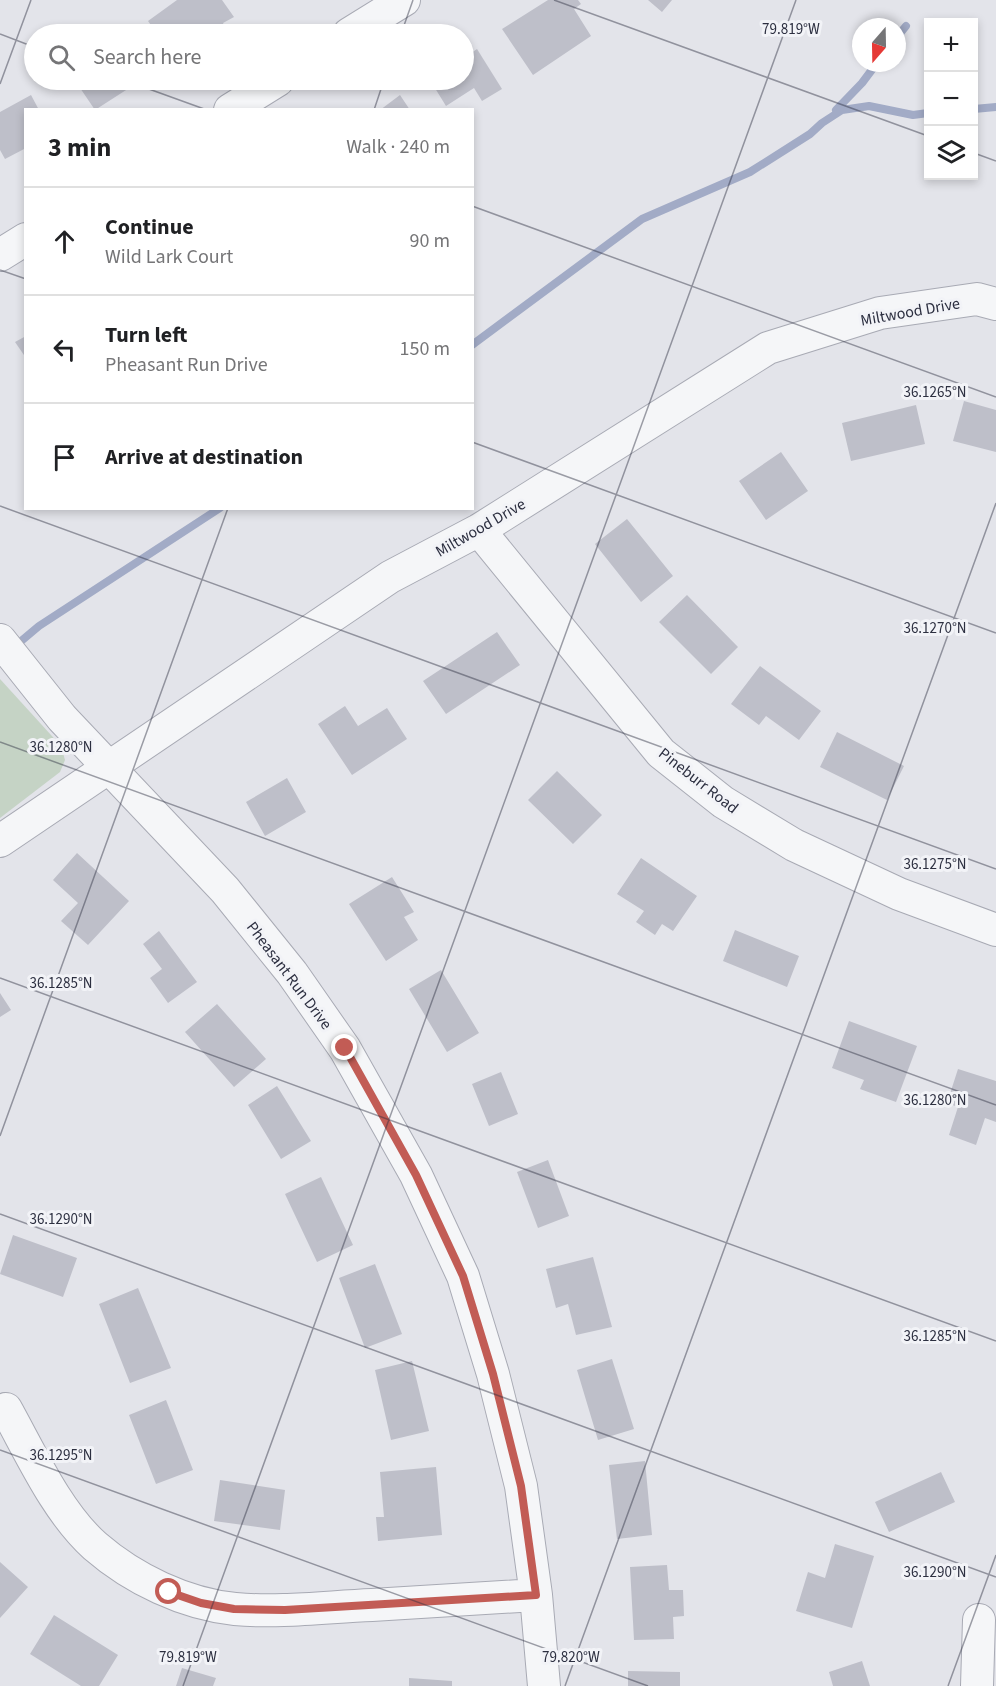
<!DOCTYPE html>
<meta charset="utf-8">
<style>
:root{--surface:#fff;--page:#f6f6f6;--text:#202124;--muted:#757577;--line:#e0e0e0}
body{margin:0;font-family:"Source Sans 3",sans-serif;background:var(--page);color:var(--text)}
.controls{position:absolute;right:18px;top:18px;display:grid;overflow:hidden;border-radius:0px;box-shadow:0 3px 9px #0003}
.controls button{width:54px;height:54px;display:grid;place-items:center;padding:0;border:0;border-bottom:2px solid var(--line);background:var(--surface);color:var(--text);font:30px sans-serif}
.compass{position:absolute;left:852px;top:18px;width:54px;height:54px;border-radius:50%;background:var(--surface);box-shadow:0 3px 9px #0003;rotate:200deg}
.stop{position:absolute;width:18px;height:18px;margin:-14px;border:4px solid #c25c55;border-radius:50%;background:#fff}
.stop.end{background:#c25c55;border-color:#fff;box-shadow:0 2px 6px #0008}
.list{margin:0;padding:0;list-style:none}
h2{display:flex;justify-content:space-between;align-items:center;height:78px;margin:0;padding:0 24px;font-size:26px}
h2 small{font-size:20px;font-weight:400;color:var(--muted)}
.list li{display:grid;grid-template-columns:39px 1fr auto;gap:18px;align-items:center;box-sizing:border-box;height:108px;padding:0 24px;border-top:2px solid var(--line)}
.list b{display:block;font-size:22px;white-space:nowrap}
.list p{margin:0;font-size:20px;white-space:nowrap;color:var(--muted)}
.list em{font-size:20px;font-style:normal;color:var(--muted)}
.icon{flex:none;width:33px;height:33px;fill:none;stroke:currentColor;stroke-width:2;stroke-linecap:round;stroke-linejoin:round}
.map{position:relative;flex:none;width:996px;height:1686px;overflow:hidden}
.search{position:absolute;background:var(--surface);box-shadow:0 3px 9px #0003;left:24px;top:24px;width:450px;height:66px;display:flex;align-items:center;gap:15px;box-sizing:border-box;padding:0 21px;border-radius:33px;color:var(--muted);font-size:22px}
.panel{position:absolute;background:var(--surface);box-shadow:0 3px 9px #0003;left:24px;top:108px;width:450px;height:402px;border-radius:0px}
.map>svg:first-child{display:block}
.green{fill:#c5d3c5}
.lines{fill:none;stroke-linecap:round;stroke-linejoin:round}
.stream{stroke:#a2abc6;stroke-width:8}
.building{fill:#bebfc9}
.street-casing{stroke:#a8aab4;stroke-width:34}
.street{stroke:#f5f6f8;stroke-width:32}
.route{stroke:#c25c55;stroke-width:8}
.ticks{fill:none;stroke:#2c2f40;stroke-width:1.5;stroke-opacity:0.45}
.labels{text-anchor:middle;stroke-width:6;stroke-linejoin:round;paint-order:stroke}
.street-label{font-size:16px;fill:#2c2f40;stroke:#f2f3f7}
.ticks-label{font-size:15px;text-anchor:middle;fill:#2c2f40;stroke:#f2f3f7;stroke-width:6;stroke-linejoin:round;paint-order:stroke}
</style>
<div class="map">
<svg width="996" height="1686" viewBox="0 0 996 1686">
<rect width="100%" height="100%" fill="#e3e4ea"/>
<!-- green -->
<path class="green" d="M0,679L61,746L65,760L60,772L0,818Z"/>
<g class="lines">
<!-- stream -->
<path class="stream" d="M897,37L906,26
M974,109L996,107
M836,110L862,83L877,63
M472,345L642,219L750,172L810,134L822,123L842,110L869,106L913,115L928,113
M14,647L39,626L220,508"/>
</g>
<!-- building -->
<path class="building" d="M177,0H222L234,17L223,23L224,25L210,34H157L148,21Z
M548,0H578L581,4L574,9L591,36L533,75L502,29Z
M648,0H672L662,12Z
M477,49L502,89L482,101L474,88L446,106L430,80H464V58Z
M80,80H134L137,83L95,110L76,82Z
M31,95L39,110H26V148L5,159L0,150V112Z
M400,95L410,110H380Z
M26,336V358L15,342Z
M964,401L996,410V452L953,441Z
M916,405L925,444L851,461L842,423Z
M781,452L808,491L766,520L739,481Z
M627,519L673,576L641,602L595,544Z
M687,595L738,647L711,674L659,622Z
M497,632L520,665L446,714L423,681Z
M760,666L821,711L799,740L766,716L759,725L731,704Z
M345,706L358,726L387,708L407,739L352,775L318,724Z
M837,732L904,766L887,800L820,767Z
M557,771L602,815L573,844L528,800Z
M287,778L306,812L265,836L246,802Z
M77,853L129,901L88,945L61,921L78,903L53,880Z
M641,858L697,896L673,931L662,924L655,935L636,922L644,911L617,894Z
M392,877L414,912L404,917L418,940L386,961L349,904Z
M735,930L799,956L787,987L723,961Z
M159,931L197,982L168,1003L150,978L162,969L143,944Z
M441,970L479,1033L447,1052L409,989Z
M0,993L11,1010L0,1017Z
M217,1004L266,1059L234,1087L185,1032Z
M849,1021L917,1046L896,1102L860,1089L864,1080L832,1068Z
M958,1069L996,1081V1122L985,1118L976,1145L949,1135L958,1107L947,1103Z
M501,1072L518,1114L489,1126L472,1084Z
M277,1086L311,1141L281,1159L248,1105Z
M548,1160L569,1216L538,1228L517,1172Z
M321,1177L353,1245L317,1262L285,1194Z
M13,1235L77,1258L63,1297L0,1274Z
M593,1257L612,1327L576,1335L568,1304L556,1308L546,1269Z
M375,1264L402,1334L365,1348L339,1278Z
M138,1288L171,1368L130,1383L99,1304Z
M612,1359L634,1429L598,1440L577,1370Z
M412,1361L429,1431L391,1440L375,1370Z
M166,1400L193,1470L156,1484L129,1415Z
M645,1461L652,1535L617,1539L609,1465Z
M436,1467L442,1535L378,1541L376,1517H384L380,1472Z
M941,1472L955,1502L889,1532L875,1502Z
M220,1480L285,1490L280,1530L214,1521Z
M835,1544L874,1556L852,1628L796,1611L808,1572L825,1578Z
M0,1562L28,1587L0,1618Z
M667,1565L669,1590H683L684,1616L673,1617L674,1639L634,1640L630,1567Z
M54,1615L118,1655L99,1686H81L30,1654Z
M862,1661L870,1686H833L829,1672Z
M182,1668L216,1678L213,1686H176Z
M628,1671L680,1672V1686H628Z
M409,1678L452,1681V1686H409Z"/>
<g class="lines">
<!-- street casing -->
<g class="street-casing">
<path id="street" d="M349,34L404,0
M230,110L278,80
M0,255L26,239
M479,530L661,753L723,802L794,845L899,894L996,930
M0,640L62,718L225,890L292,973L345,1049L416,1175L463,1276L493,1374L521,1486L536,1595L544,1686
M0,841L390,577L479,530L768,348L880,313L977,299L996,304
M6,1409C31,1454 57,1512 95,1546C133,1579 185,1604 235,1609C280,1613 326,1607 372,1605C426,1602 481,1598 536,1595
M977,1686L979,1620"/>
</g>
<!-- street -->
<use href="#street" class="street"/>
</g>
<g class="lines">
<!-- route -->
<path class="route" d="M169,1592L201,1603L234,1609L285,1610L536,1595L521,1486L493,1374L463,1276L416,1175L345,1048"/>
</g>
<!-- ticks -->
<path class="ticks" d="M554,0L928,136M0,34L34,47M401,34L413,0M124,80L207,110M0,84L31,0M374,110L384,80M974,153L996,161M472,206L996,397M0,270L26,279M472,442L996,633M0,506L996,869M0,742L996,1105M0,978L996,1341M0,1136L228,508M0,1214L996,1577M0,1450L648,1686M183,1686L796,0M565,1686L996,503M948,1686L996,1555"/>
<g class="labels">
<!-- street labels -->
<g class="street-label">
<text transform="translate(910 311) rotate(-10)" y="6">Miltwood Drive</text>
<text transform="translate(480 527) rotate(-30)" y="6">Miltwood Drive</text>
<text transform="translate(699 780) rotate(38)" y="6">Pineburr Road</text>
<text transform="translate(290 975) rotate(53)" y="6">Pheasant Run Drive</text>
</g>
</g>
<g class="ticks-label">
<text x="791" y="34">79.819°W</text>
<text x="935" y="397">36.1265°N</text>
<text x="935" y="633">36.1270°N</text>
<text x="61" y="752">36.1280°N</text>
<text x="935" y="869">36.1275°N</text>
<text x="61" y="988">36.1285°N</text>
<text x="935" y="1105">36.1280°N</text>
<text x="61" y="1224">36.1290°N</text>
<text x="935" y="1341">36.1285°N</text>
<text x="61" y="1460">36.1295°N</text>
<text x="935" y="1577">36.1290°N</text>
<text x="188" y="1662">79.819°W</text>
<text x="571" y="1662">79.820°W</text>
</g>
</svg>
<div class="controls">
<button>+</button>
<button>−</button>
<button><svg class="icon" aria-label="layers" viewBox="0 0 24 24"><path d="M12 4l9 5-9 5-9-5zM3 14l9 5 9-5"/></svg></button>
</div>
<svg class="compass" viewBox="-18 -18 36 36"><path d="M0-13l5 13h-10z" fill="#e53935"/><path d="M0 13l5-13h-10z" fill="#757577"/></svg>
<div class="stop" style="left:169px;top:1592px"></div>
<div class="stop end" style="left:345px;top:1048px"></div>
<div class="search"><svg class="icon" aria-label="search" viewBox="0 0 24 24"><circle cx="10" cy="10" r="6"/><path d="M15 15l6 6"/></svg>Search here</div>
<section class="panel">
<h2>3 min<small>Walk · 240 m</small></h2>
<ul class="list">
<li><svg class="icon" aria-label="ahead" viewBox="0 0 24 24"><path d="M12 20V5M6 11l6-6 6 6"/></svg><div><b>Continue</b><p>Wild Lark Court</p></div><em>90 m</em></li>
<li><svg class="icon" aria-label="left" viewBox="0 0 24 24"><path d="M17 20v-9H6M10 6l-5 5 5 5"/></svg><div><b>Turn left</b><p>Pheasant Run Drive</p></div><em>150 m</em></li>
<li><svg class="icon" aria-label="arrive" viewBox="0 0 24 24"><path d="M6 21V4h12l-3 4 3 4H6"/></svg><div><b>Arrive at destination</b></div></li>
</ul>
</section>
</div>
